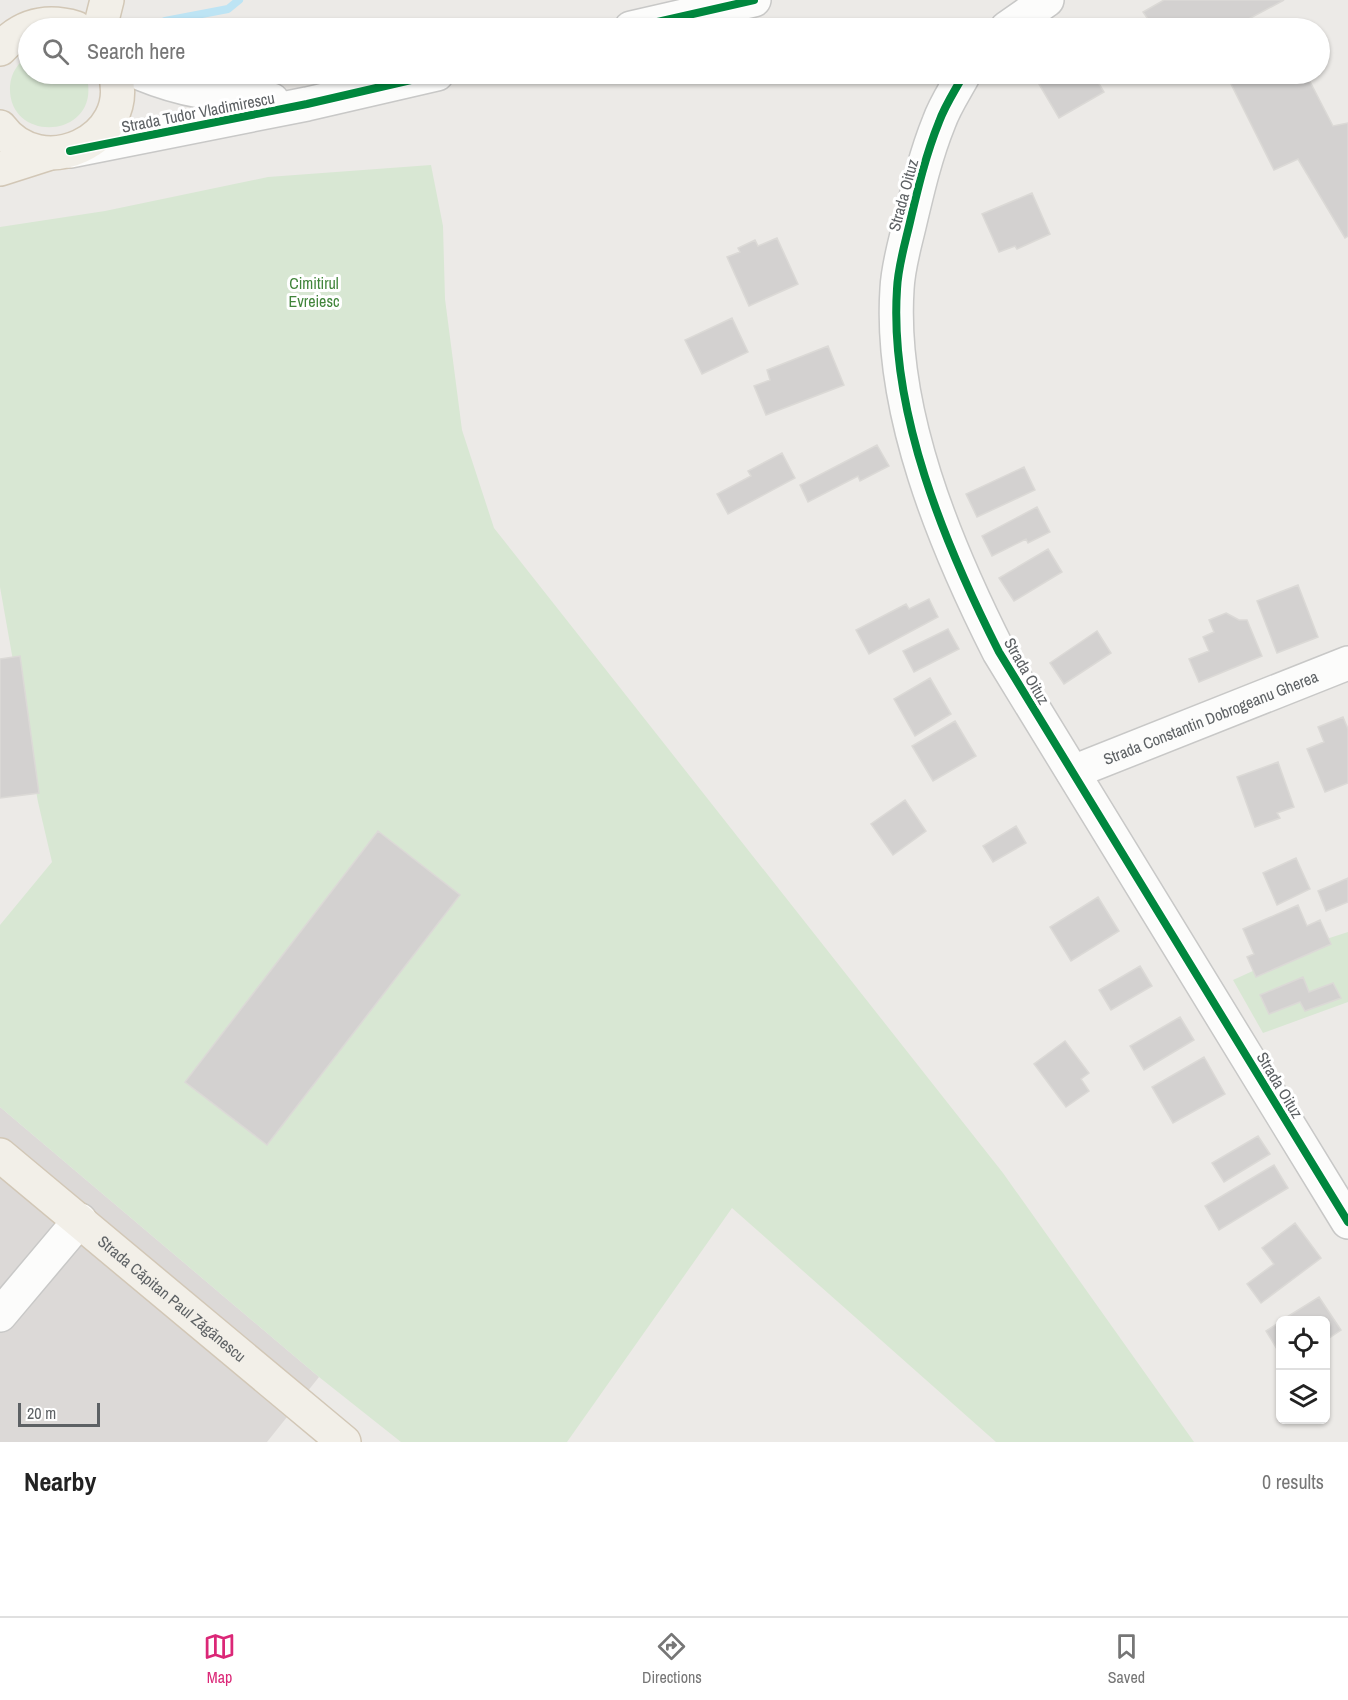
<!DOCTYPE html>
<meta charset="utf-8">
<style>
:root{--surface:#fff;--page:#f6f6f6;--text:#222;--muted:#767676;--line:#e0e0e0;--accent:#db2777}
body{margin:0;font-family:"Archivo Narrow",sans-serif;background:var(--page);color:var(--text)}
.controls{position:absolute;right:18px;bottom:18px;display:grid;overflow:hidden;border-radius:9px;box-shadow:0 2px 4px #0004}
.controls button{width:54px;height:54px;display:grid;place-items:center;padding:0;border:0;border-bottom:2px solid var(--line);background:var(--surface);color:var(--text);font:30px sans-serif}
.scale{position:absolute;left:18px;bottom:15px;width:82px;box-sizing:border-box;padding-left:6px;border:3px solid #5d6164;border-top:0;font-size:16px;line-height:21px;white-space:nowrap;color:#5d6164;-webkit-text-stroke:4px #fff;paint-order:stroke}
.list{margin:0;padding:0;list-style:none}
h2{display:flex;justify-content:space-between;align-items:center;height:78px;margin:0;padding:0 24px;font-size:26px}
h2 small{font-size:20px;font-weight:400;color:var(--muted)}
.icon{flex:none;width:33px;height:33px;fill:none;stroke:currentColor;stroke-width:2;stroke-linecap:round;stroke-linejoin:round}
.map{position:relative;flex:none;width:1348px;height:1442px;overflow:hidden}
.search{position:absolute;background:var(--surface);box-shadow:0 2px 4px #0004;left:18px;right:18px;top:18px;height:66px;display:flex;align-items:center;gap:15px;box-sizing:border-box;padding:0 21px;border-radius:33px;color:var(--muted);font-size:22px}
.sheet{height:174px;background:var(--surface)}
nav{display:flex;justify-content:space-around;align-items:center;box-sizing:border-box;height:84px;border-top:2px solid var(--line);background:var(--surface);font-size:16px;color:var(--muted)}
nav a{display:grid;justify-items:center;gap:3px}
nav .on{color:var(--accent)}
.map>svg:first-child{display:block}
.industrial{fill:#dcd9d7}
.green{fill:#d8e7d3}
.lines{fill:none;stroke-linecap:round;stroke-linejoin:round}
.stream{stroke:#bde4f4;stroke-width:8}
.building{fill:#d3d1d0;stroke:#dbd9d6;stroke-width:1.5}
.minor-casing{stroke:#c8c8c7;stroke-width:36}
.major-casing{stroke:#d2c7b6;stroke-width:36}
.minor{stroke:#fcfcfb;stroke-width:33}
.major{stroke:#f2efe8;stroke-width:33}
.cycleway-casing{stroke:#fff;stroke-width:11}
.cycleway{stroke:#00873e;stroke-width:8}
.labels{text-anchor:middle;stroke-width:6;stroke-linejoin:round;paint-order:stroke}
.street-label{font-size:16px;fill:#5d6164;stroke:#fff}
.park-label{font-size:16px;fill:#41853b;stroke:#fff}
</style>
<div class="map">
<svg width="1348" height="1442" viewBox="0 0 1348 1442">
<rect width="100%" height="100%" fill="#eceae7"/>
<!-- industrial -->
<path class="industrial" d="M0,1107L319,1377L267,1442H0Z"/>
<!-- green -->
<path class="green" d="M28,55V74H86C105,139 7,146 10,86C11,73 18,63 28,55Z
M431,165L443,226L445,299L462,430L494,528L1003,1173L1194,1442H996L732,1208L567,1442H401L319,1377L0,1107V925L52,862L38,802L0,587V227L105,211L268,177Z
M1348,932V1002L1263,1033L1233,980L1314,943Z"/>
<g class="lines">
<!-- stream -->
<path class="stream" d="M165,21L228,9L239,0"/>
</g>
<!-- building -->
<path class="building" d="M1164,0H1284L1232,28H1154L1143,12Z
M1033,74H1093L1104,92L1059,118Z
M1226,74H1306L1333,126L1348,123V236L1345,238L1298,159L1274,170Z
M1032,193L1050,234L1017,249L1015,246L999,252L982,214Z
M777,238L798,284L749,306L727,257L740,252L738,248L755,240L758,246Z
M732,318L748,352L702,374L685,340Z
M828,346L844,385L766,415L754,386L770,380L767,370Z
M877,445L889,466L860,481L858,476L808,502L800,485Z
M782,453L795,478L728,514L717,494L751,476L748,471Z
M1024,467L1035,490L977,517L966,494Z
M1037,507L1050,532L1028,543L1026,539L992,556L982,536Z
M1048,549L1062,572L1014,601L999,578Z
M1298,585L1318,637L1277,653L1257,601Z
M929,599L938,617L869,654L856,630L906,604L909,609Z
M1226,613L1239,620H1247L1262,656L1199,682L1189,659L1209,651L1203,637L1214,632L1209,620Z
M948,629L959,649L914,672L903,651Z
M1097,631L1111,653L1064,684L1050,663Z
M20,656L39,793L0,798V659Z
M930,678L951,714L915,736L894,699Z
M1343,717L1348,729V783L1325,792L1307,749L1324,742L1318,727Z
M955,721L976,756L933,781L912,746Z
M1278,762L1294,807L1277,813L1280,818L1255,827L1237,777Z
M905,800L926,831L893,855L871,824Z
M1016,826L1026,843L993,862L983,846Z
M378,831L460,895L267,1145L185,1082Z
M1296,858L1310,889L1277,905L1263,873Z
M1348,878V902L1326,911L1318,891Z
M1098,897L1119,931L1071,961L1050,927Z
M1298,905L1307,926L1320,920L1331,944L1256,977L1247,957L1254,954L1243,929Z
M1140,966L1152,986L1111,1010L1099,990Z
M1303,977L1309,992L1333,983L1341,998L1305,1011L1300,1002L1269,1014L1260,995Z
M1180,1017L1194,1040L1144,1070L1130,1046Z
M1065,1041L1089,1073L1081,1079L1089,1091L1066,1107L1034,1064Z
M1204,1057L1225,1094L1173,1123L1152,1087Z
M1258,1136L1270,1154L1224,1182L1212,1163Z
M1274,1165L1288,1188L1219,1230L1205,1206Z
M1295,1223L1321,1258L1261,1303L1247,1284L1274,1264L1262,1248Z
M1319,1297L1341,1330L1326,1340V1320H1282Z
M1280,1322V1354L1266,1331Z"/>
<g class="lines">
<!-- minor casing -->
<g class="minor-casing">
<g id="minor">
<path d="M631,28L754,0"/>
<path d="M1007,28L1047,0"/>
<path d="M142,74C188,93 224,95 272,100"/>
<path d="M964,74C956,89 945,105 939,122C926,154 918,188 910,222C905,244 898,266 897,289C889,411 945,545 999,652L1348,1222"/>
<path d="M70,151L307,104L437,74"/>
<path id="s1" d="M1073,772L1348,663"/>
<path d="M0,1315L80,1220"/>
</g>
</g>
<!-- major casing -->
<g class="major-casing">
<g id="major">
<path d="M100,28L107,0"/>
<path d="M0,49C21,26 46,19 76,28"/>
<path d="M0,127C41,183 134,140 115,74"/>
<path d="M0,169L47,154"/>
<path id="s2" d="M0,1155L344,1442"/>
</g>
</g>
<!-- minor -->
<use href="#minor" class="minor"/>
<!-- major -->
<use href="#major" class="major"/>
<!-- cycleway casing -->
<g class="cycleway-casing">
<path id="cycleway" d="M631,28L754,0
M964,74C956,89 945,105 939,122C926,154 918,188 910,222C905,244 898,266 897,289C889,411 945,545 999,652L1348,1222
M70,151L307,104L437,74"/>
</g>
<!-- cycleway -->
<use href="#cycleway" class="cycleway"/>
</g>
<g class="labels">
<!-- street labels -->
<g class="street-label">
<text transform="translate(198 112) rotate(-11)" y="6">Strada Tudor Vladimirescu</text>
<text transform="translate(903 195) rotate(-75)" y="6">Strada Oituz</text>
<text transform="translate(1027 671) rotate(60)" y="6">Strada Oituz</text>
<text dy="6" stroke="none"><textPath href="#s1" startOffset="148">Strada Constantin Dobrogeanu Gherea</textPath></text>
<text transform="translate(1280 1085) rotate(59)" y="6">Strada Oituz</text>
<text dy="6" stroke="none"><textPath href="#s2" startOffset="224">Strada Căpitan Paul Zăgănescu</textPath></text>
</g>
<!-- park labels -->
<g class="park-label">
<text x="314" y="289">Cimitirul<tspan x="314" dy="18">Evreiesc</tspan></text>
</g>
</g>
</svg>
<div class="controls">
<button><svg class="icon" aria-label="locate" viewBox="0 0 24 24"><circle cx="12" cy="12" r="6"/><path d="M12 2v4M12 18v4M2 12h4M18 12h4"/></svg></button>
<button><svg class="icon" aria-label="layers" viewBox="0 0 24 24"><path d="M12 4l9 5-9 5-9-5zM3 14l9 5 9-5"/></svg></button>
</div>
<div class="scale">20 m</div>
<div class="search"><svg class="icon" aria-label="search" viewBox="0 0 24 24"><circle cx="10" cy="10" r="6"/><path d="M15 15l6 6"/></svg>Search here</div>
</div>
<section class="sheet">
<h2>Nearby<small>0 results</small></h2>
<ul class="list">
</ul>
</section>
<nav>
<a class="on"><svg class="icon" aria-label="map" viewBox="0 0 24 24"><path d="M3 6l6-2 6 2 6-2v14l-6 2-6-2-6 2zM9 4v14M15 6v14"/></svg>Map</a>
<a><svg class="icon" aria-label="directions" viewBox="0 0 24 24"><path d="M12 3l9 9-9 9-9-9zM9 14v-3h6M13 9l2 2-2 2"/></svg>Directions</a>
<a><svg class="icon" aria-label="saved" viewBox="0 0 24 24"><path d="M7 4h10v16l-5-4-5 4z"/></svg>Saved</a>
</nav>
